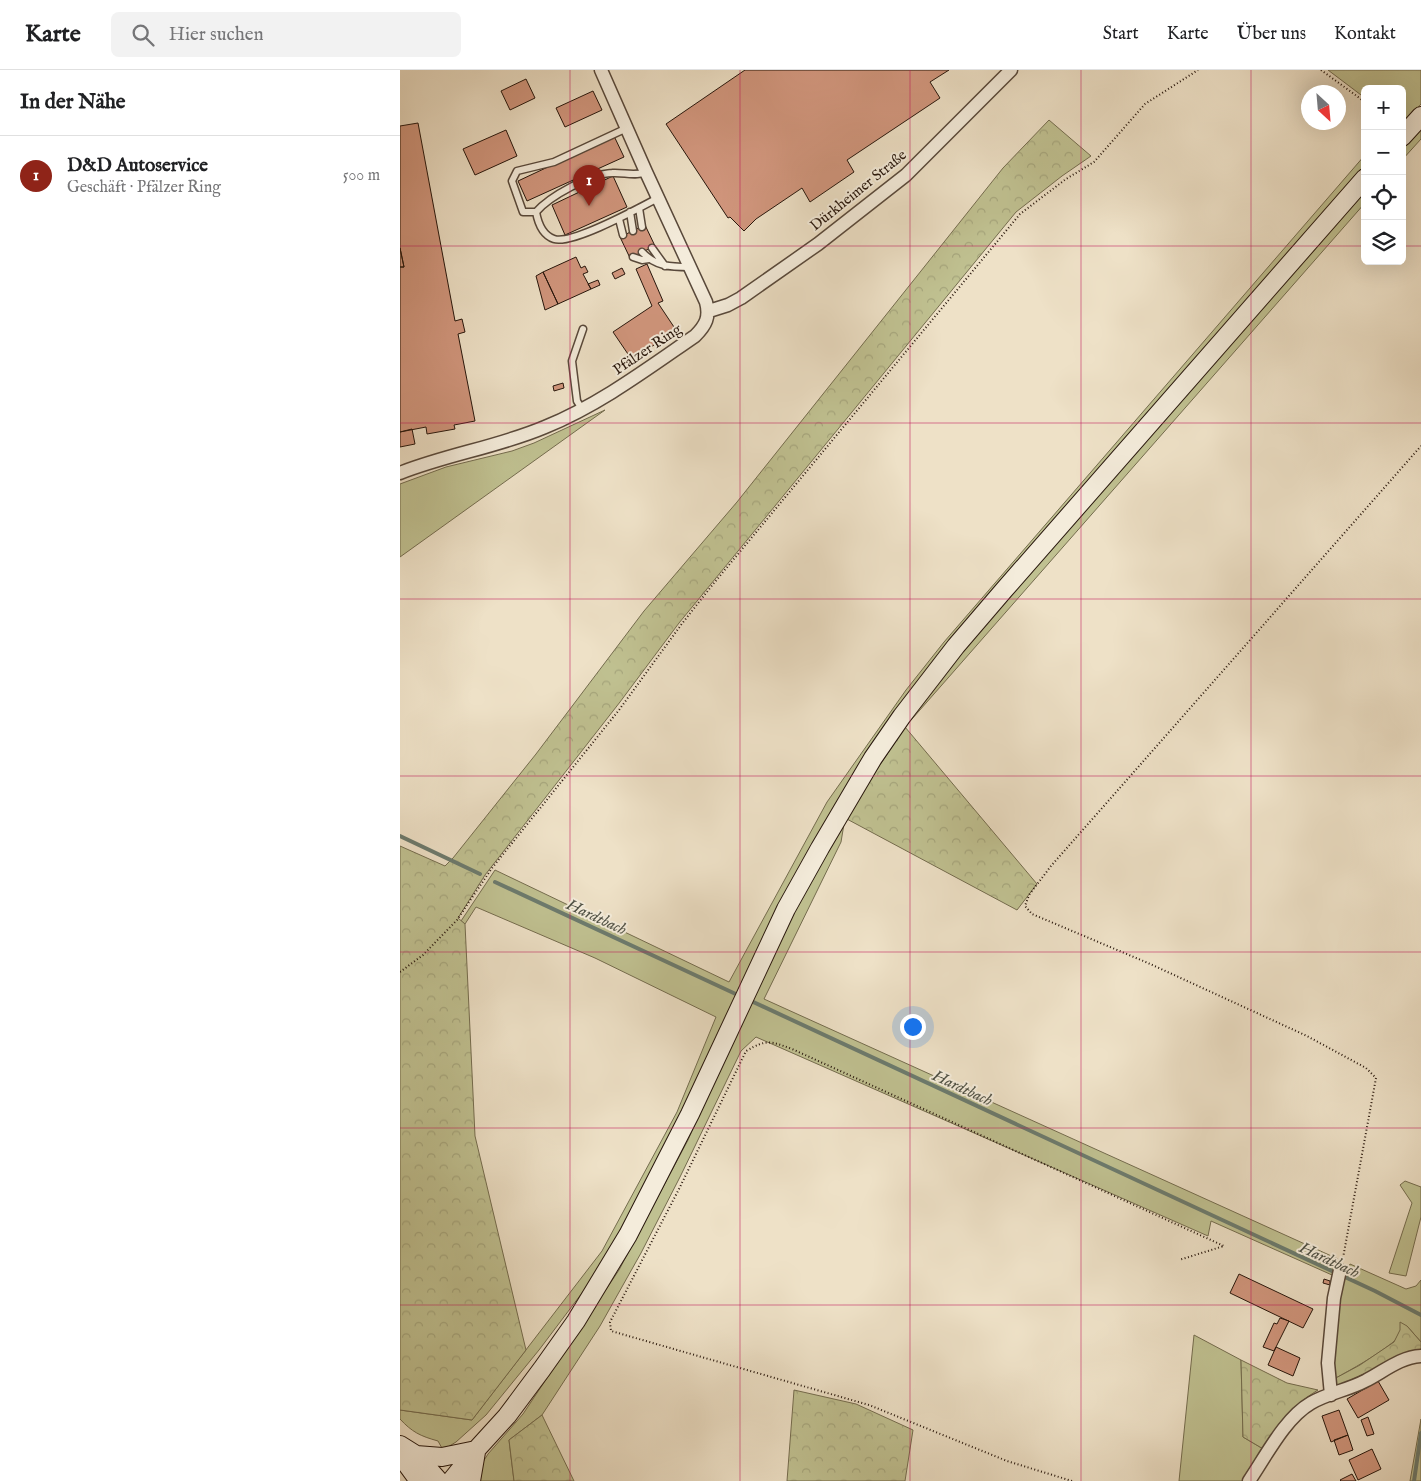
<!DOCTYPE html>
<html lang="de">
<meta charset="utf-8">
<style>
:root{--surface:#fff;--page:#f2f2f2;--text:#202124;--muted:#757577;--line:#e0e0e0;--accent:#8f2418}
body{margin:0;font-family:"IM FELL English",serif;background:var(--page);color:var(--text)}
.controls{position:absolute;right:15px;top:15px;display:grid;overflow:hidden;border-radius:8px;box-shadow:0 5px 20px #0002}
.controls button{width:45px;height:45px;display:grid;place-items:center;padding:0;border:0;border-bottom:1px solid var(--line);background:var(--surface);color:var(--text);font:25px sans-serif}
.compass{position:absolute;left:901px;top:15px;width:45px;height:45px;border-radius:50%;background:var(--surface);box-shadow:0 5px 20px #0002;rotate:154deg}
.you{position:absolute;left:512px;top:956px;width:18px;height:18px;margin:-12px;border:4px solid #fff;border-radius:50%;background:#1a73e8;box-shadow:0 0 0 8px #1a73e833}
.badge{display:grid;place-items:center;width:32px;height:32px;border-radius:50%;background:var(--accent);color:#fff;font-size:16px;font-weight:700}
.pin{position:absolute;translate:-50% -41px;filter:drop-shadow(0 1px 2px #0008)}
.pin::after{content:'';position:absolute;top:26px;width:18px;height:15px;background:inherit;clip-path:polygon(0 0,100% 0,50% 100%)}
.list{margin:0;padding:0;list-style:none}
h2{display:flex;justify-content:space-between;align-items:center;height:65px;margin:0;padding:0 20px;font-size:21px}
h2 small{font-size:16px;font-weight:400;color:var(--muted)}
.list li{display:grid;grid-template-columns:32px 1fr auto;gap:15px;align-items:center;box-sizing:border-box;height:80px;padding:0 20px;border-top:1px solid var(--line)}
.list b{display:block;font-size:19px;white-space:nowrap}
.list p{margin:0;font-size:16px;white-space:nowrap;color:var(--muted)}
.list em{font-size:16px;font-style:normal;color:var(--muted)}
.icon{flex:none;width:28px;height:28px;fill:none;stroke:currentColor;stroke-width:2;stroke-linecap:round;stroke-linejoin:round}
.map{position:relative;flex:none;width:1021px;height:1411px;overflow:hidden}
header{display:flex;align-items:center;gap:30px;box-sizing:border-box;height:70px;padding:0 25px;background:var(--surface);border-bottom:1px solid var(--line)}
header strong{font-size:24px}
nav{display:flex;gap:28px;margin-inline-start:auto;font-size:18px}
.search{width:350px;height:45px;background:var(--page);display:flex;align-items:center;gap:12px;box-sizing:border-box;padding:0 18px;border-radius:8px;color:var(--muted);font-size:19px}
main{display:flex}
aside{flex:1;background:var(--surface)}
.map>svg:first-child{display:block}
.grass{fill:#c0c191;stroke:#746c4e}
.forest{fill:url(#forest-crowns);stroke:#746c4e}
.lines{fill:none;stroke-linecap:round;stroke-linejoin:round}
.stream{stroke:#6c7b6e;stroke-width:4}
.building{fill:#d1967d;stroke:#27160c}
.lane-casing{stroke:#59493b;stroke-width:9}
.street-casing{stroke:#59493b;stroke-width:15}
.secondary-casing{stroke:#27160c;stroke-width:20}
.path{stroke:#27160c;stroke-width:2;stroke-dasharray:1 2.5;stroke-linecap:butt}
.lane{stroke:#f4ecdb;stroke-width:6}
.street{stroke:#f4ecdb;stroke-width:12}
.secondary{stroke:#f4ecdb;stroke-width:18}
.grid{fill:none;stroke:#c2185b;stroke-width:1;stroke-opacity:0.55}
.labels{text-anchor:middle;stroke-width:4;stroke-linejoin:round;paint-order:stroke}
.street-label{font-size:15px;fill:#27160c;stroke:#f4ecdb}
.water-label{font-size:16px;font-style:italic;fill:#4f5145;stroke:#f4ecdb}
</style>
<header>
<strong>Karte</strong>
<div class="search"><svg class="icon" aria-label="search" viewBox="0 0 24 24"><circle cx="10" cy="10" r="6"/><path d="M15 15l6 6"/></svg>Hier suchen</div>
<nav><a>Start</a><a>Karte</a><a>Über uns</a><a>Kontakt</a></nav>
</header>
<main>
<aside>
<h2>In der Nähe<small></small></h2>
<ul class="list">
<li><span class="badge">1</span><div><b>D&amp;D Autoservice</b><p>Geschäft · Pfälzer Ring</p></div><em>500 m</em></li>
</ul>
</aside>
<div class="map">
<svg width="1021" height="1411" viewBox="0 0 1021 1411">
<defs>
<pattern id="forest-crowns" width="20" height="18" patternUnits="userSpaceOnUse" patternTransform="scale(1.25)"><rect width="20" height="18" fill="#c0c191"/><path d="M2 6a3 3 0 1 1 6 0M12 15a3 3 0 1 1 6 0" fill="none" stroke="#a5a57c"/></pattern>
</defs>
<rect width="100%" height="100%" fill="#eee1c7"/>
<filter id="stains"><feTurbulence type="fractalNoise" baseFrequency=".004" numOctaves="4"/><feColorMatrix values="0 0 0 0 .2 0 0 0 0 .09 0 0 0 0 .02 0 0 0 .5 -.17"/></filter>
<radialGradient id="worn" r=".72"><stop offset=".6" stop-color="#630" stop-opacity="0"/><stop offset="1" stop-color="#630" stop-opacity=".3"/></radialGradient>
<!-- grass -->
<path class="grass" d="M928,0H1021V34L1002,55V19H965V28Z
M1021,53V69L1002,90V74Z
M965,85V98L738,359L498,643L234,1143L188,1215L139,1280L86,1345L56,1372L43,1380L38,1371C20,1366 12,1362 0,1349V1340L72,1350L202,1181L277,1042L316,947L195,888L76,837L65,854L61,851L95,800L329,912L427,732L506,620L544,572Z
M965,117V133L505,657L559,583Z
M205,340L0,487V414L46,397L112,381L134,373Z
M445,748L441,772L364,929L938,1189L932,1205L811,1151L808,1166L356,967L341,981L280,1107L241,1183L200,1256L142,1345L109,1370L114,1411H76L81,1395L88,1384L123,1344L219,1200L288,1070L336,960L417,795Z
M1005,1111L1021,1117V1147L1006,1206L989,1203L1012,1133L1000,1115Z
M950,1194L1006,1219L1016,1216L1021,1210V1272L1007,1256C997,1262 999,1268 992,1273C974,1287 954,1298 934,1309L931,1293L936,1220Z
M794,1265L841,1290L843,1367L865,1380L844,1411H779Z
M1021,1349V1411H1010Z"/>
<!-- forest -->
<path class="forest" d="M649,50L691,86L662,106L616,142L279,553L220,632L85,805L58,848L65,854L75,1066L126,1280L72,1350L0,1340V776L45,796L53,788L136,684L244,541L337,432L603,98Z
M505,657L637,814L617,840L445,748Z
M1000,1252L1007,1256L1021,1272V1279C992,1288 965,1305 937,1316L934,1309L960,1295L994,1272L1000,1260Z
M841,1290L887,1313L918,1320C889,1338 882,1351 865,1380L843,1367Z
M394,1320L456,1334L513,1360L505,1411H387Z
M142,1345L174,1411H114L109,1370Z"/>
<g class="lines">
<!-- stream -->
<path class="stream" d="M0,766L80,804
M95,812L340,926
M349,930L975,1221L1021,1245
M1014,1411L1021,1363"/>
</g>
<!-- building -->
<path class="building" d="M345,0H549L530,12L540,28L447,90L454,102L410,132L402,118L356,149L344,161L330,147L328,148L266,54Z
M126,9L135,28L110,40L101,21Z
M193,21L202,40L165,57L156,38Z
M18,53L55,251L62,249L65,262L58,264L75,351L54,355L55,359L27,364L26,357L0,362V197H4L0,178V56Z
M106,60L117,86L75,105L63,79Z
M214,66L224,87L127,131L118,111Z
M213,106L227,137L165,165L152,135Z
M245,155L255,176L230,188L220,167Z
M0,178L4,197H0Z
M176,187L181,198L185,196L188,202L183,204L191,219L158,234L143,202Z
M247,194L263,231L258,233L276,260L232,290L213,262L252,236L236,199Z
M222,198L225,204L215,209L212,203Z
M143,202L158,234L145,240L136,206Z
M198,210L200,215L191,219L188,214Z
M163,313L164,318L154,321L153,316Z
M12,359L15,374L0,377V362Z
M839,1204L913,1239L903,1258L830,1223Z
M924,1209L930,1211V1215L923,1213Z
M880,1248L889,1251L874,1281L863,1277L874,1253L877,1254Z
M876,1277L900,1288L893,1306L868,1295Z
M978,1311L989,1330L958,1348L947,1329Z
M939,1340L948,1365L931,1372L922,1346Z
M968,1347L974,1364L967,1366L961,1350Z
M948,1365L953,1380L939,1385L934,1370Z
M972,1379L981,1399L958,1410L949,1390Z
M952,1404L956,1411H941L940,1410Z"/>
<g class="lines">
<!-- lane casing -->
<g class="lane-casing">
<path id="lane" d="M246,102C234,107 224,102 212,103C190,104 150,126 136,142C138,153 142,165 154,169C172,175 239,138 258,128
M239,138L242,157
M136,142H123L112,111L117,101L154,92L227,58
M230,142L233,161
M219,149L223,165
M252,178L265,196
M242,182C256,197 271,197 290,197
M233,187L242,190L249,189
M182,339L177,331L172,291L183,259"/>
</g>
<!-- street casing -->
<g class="street-casing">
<path id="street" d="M309,241L328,235L341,228L418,174L506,105L611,0
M0,403C48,384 98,377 145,357C199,335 247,299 295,266C306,255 310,247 306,232L246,102L201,0
M931,1325L928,1293L934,1228L940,1200
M849,1411C866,1386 885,1348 911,1333C928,1323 948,1320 965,1311C983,1302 1000,1287 1021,1286"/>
</g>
<!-- secondary casing -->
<g class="secondary-casing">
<path id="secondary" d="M1002,67L1021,46
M0,1375L16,1385L39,1411
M0,1385L19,1411
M16,1385L42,1387L76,1380
M51,1411L76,1380L107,1346L142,1299L176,1251L228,1165L290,1044L386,839L420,778L473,688L502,646L556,576L604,520L965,108
M71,1411L76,1382"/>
</g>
<!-- path -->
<path class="path" d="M921,0L965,32
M0,902L23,885L57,850L92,798L219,640L281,555L314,513L620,144L666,109L694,92L745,34L798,0
M943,1188L976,1008L966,998L907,966L748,893L632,844L625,836L629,825L651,796L1021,376
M672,1411L607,1391L469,1335L211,1261L210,1252L279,1119L346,981C367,969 370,971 392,979L824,1176L779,1190"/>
<!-- lane -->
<use href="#lane" class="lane"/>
<!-- street -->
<use href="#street" class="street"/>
<!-- secondary -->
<use href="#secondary" class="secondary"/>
</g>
<!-- grid -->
<path class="grid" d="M170,0V1411M340,0V1411M510,0V1411M681,0V1411M851,0V1411M0,176H965M1002,176H1021M0,353H1021M0,529H1021M0,706H1021M0,882H1021M0,1058H1021M0,1235H1021"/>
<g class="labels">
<!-- street labels -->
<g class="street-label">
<text transform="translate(458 120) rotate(-39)" y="5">Dürkheimer Straße</text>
<text transform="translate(247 279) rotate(-34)" y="5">Pfälzer Ring</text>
</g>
<!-- water labels -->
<g class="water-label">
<text transform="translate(197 846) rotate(25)" y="6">Hardtbach</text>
<text transform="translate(563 1017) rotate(25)" y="6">Hardtbach</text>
<text transform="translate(930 1189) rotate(25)" y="6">Hardtbach</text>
</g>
</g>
<rect width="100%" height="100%" filter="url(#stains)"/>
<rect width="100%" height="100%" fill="url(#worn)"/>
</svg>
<div class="controls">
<button>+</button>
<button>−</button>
<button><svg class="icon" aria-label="locate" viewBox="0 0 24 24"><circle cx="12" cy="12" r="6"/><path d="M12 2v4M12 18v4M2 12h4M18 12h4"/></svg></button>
<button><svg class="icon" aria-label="layers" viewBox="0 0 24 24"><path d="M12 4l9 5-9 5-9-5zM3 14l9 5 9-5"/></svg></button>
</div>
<svg class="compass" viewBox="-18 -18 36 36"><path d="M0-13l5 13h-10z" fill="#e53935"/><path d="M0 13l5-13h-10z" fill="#757577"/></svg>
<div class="you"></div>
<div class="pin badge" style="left:189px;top:136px">1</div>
</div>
</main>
